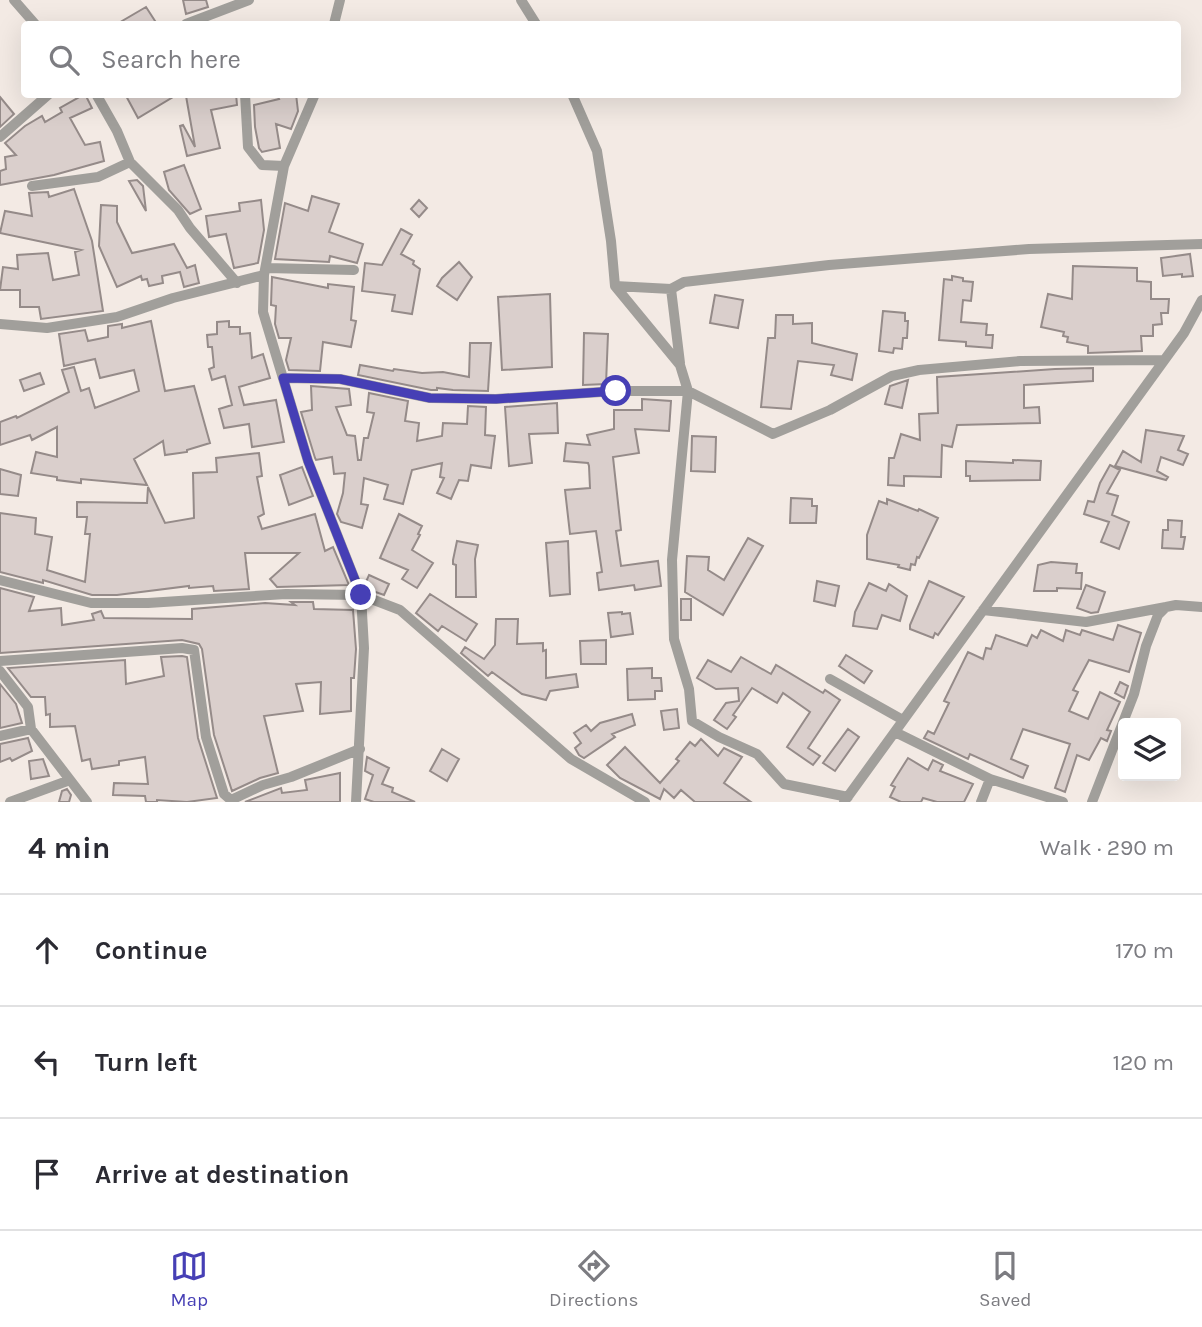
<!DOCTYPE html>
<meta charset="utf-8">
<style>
:root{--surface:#fff;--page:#f2f2f3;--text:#2b2b33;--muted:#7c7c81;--line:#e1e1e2;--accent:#463fb5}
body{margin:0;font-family:Karla,sans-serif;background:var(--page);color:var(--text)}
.controls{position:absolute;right:21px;bottom:21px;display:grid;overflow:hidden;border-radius:7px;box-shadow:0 7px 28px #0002}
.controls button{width:63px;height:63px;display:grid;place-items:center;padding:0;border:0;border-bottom:2px solid var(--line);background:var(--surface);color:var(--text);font:35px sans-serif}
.stop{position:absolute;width:21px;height:21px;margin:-16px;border:5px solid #463fb5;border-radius:50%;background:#fff}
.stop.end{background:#463fb5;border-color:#fff;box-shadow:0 2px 7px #0008}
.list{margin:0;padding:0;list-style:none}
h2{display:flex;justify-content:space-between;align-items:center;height:91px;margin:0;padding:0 28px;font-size:30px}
h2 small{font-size:23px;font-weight:400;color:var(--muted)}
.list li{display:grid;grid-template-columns:46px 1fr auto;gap:21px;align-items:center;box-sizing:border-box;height:112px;padding:0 28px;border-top:2px solid var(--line)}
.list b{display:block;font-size:26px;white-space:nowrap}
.list em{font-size:23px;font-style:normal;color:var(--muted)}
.icon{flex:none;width:38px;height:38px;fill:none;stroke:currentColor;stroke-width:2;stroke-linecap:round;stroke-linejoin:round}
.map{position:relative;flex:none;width:1202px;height:802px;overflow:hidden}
.search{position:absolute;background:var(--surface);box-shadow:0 7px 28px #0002;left:21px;right:21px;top:21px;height:77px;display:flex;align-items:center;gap:18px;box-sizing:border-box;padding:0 24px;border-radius:7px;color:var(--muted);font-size:26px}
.sheet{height:427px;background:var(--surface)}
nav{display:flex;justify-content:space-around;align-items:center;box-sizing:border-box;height:98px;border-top:2px solid var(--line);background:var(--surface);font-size:19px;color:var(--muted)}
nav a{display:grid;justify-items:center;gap:4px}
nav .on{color:var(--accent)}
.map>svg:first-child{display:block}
.building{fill:#dacfcc;stroke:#958b89;stroke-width:2}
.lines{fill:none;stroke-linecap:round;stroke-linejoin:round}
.minor{stroke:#a19f9b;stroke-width:10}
.route{stroke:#463fb5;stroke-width:9}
</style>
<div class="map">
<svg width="1202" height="802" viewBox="0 0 1202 802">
<rect width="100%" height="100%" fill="#f3eae4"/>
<!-- building -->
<path class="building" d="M183,0H206L208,7L186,14Z
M146,7L157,24H117Z
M85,94L92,108L70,118L85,145L100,142L104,161L54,175L0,185V171L6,169L5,157L16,155L5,143L25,126L42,116L45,122L62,112L60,108Z
M125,94H178L138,118Z
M195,94H236L237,105L211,110L220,148L187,156L180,126L183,125L195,147L186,96Z
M296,94L298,111L291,129L276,124L280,148L262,152L259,148L255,127L254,105L279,99L278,97Z
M0,97L14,114L0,127Z
M184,165L201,209L190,214L169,190L164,172Z
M137,180L143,186L146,211L129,181Z
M74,189L92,241L103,311L41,319L39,307H20V290H0L3,267L18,269L17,255L48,253L53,280L79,275L75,252L81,250L0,233L5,211L32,216L29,193L48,192L49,197Z
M312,196L339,204L329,232L363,244L357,263L330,256L329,262L275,259L285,203L308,211Z
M261,200L264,230L258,263L234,268L226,234L209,237L206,216L240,211L239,203Z
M419,200L427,208L419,217L411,209Z
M101,205L117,206V222L132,253L174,244L187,268L195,265L199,283L184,287L180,272L162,276L163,283L149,286L147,279L142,280L141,276L117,287L99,246Z
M401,229L412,235L401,254L414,261L413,264L420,269L412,314L392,311L395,295L362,291L365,263L382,265Z
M1190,254L1193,276L1182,277V274L1163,276L1161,258Z
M459,262L472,277L457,300L437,286L442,278Z
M1073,266L1137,268V281L1151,282V299H1169L1168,313H1161L1162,324L1153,325V336H1141L1142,351L1088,353V346L1067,342L1068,337L1063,336L1064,332L1041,327L1048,294L1072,299Z
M952,276L963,278V281L973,282L971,301L963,300L961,322L987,324L986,335H993L992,348L966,346V342L939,340L944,279L952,280Z
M272,277L328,288V284L354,287L351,320L356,321L351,347L323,342L320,371L289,370L286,360L291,338H279L275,324L276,306L271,305Z
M550,294L552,367L502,370L498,297Z
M715,295L743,300L738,328L710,323Z
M883,311L905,313V321H908L907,338H903L902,349L894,348L893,353L879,351Z
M776,315H793V324L812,323V343L857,354L852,380L831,375L834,365L798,361L791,409L761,407L768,338H775Z
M151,321L165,391L194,386L210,443L187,450V452L165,455L163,441L134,459L147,485L81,479V483L57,480V477L31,473L36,452L57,457V427L32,440L30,435L0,445V422L16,416L17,418L69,392L62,370L74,367L81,391L89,388L95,408L139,391L134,370L100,378L95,359L64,366L59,334L85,330L88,341L108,337V326L122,324V328Z
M229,321V327H240V334L250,333L252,358L263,354L270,378L239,387L244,405L276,400L284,442L252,447L249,424L224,428L219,409L232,405L225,376L212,380L209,369L214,367L212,347H208L207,335L217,334V322Z
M584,333L608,334L606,384L583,385Z
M470,343H491L488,391L453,390L437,388V390H431L358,375L360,365L393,371L394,369L422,373L443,372L469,377Z
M1093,368V381L1024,385V408L1039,407L1040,423L957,425L952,447L942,445L941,477L904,476V486L888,485L889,458H894L901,434L920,440L919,414L938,413L937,377L1055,369Z
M40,373L44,384L24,391L20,380Z
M908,380L902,408L885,404L890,386Z
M311,386L349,389L351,405L336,407L347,435L355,436L358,460H361L364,438H368L374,413L367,412L369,393L408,401L405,421L419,423L417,441L442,436L443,423L467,424L468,406L486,407L485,435L495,436L491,468L471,465L468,481L459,480L451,499L437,493L444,478L440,477L442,463L412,470L403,504L384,499L388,485L364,478L361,504L368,505L362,528L341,522L337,514L343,493L345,473L334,474L332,457L316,460L315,458L301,412L312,410Z
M642,399L671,401L669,431L635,429L639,453L613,457L621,530L616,531L621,566L658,561L661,586L635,590L634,585L599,590L597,573L602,572L596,531L570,534L565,490L590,488L589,466L588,463L564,461L566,443L590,445L587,435L614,429V410H642Z
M557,403L558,433L529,434L532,463L509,466L505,407Z
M1146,430L1184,436L1178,450L1188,454L1183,465L1161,457L1157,471L1168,477L1166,480L1115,466L1123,451L1141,462Z
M692,436L716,437L715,472L691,471Z
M259,453L262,476L257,477L264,514L258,517L262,529L315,514L325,551L333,547L349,585L277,587L270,579L299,553H245L249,589L214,591L213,586L189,588V586L117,595H92L43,580V583L0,572V513L36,518L35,534L52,537L47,570L85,582L90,534H85L87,517H77V502L147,503L148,487L165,523L194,518L193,473L217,472L216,458Z
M1013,460L1041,461L1040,480L970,481V476H966V461L1013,463Z
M1110,465L1120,470L1107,493L1118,496L1112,515L1129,522L1119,549L1101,542L1109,522L1084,514L1088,501L1094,502L1100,483Z
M302,467L313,496L289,505L280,475Z
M0,469L21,475L18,496L0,494Z
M791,498L812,499V506H817L816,523H790Z
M887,499L918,511L919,509L938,518L919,558L917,557L915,565L911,564L910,570L898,567L899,565L867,559V535L879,501L887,504Z
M399,514L422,526L418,534L420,535L412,550L433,563L417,588L402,579L408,570L380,558Z
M1168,520L1182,521L1181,537H1185L1183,549L1162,548L1163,530H1168Z
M748,538L763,546L723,615L685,592L687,556L709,557L708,570L724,580Z
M457,541L478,545L475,559L476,597H456V565L453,564V560Z
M568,541L570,594L550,596L546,543Z
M1051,562L1077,564L1076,573H1082L1081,589L1057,588V591H1034L1038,565Z
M369,575L389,584L384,595L367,589L365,584Z
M817,581L839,586L835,606L814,601Z
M929,581L964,597L938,635L935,633L933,638L910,629V625Z
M869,583L886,591L889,584L907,596L900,621L882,615L877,629L853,626L855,612Z
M1086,585L1105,592L1098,612L1091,613L1077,608Z
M0,588L34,597L29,611L61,608L62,625L94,620L92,614L101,611L104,618L192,619V609L265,603L295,605L291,602H313L314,609L353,610L356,649L354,678H351V711L320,714L321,682L296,684L303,711L264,716L278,773L260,778L232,791L214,735L202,649L199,644L182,640L0,653Z
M430,594L477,624L466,641L442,626L438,631L416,613Z
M681,599H691V620H681Z
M622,612V614L630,613L633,634L611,637L608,613Z
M496,619H518L517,644L543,643V651L546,650V678L576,674L578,687L550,691L546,700L522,694L492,672L488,676L461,653L465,647L484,659L495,645Z
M1118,625L1141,633L1129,672L1089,660L1073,690L1078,692L1069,711L1088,719L1100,692L1120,702L1107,730L1111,731L1107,741L1101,738L1089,760L1077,755L1065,792L1055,788L1070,744L1023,729L1011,759L1028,766L1023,778L970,754L968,759L924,738L928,731L934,734L949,703L944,701L968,652L983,659L986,648L991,649L996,635L1027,646L1032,635L1037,638L1041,630L1063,641L1066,630L1080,635L1082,630L1113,640Z
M606,640V664H581L580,641Z
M846,655L872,671L864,683L839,666Z
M182,656L187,657L198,738L217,798L187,802L157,800V802H146L145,796L113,795L114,783L148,784L145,757L119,761V765L92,769L90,759L82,761L75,726L50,727V714L46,715L45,697H31L8,668L125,660L126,684L164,676L161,657Z
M741,657L771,674L776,665L823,693L825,690L840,700L808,748L820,756L813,765L787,747L810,712L783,693L777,703L752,688L733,715L736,717L727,729L714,720L726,703L739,701L738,688L716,689L697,678L708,660L731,672Z
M652,668V678H661L662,691H655V699L628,700L627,669Z
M1120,682L1128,686L1124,698L1115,693Z
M0,684L16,704L22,723L0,728Z
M677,709L679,728L664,730L661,711Z
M632,714L635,725L612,734L615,737L584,758L579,755L575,748L581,743L574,733L586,725L591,731L600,723Z
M848,729L859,737L835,771L823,763Z
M28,738L32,751L12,761L10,758L0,762V744Z
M701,739L718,756L724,748L742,757L724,783L751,802H695L681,790L674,798L664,789L660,799L620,778L607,765L625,747L660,783L679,761L676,759L690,742L695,746Z
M442,749L459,759L447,781L430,771Z
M367,757L389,768L382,784L393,788L392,792L415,802H374L365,799L373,775L365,771Z
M908,758L928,770L933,760L943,765L940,771L973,784L964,802H937L923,798L921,802H901L890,797L895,787L891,785Z
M43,759L49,776L31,779L29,761Z
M340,773V802H245L281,788L282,793L307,790L305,780Z
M67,789L71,795L69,802H59L62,791Z"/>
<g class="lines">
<!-- minor -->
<path class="minor" d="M14,0L35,24
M521,0L536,24
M186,24L249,0
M334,24L340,0
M96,94L117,131L130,162L178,210L190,228L237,283
M245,94L248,147L262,165L284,166
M315,94L284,166L264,275L263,312L308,461L361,595L400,610L571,759L645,802
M572,94L597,151L611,241L615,286L680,365L688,391L672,560L674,639L689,689L692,721L719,737L757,754L784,784L848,797
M0,137L49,94
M32,186L98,177L130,162
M266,268L354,270
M615,286L671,289
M0,324L47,328L117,317L173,298L264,275
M680,363L671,289L684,282L829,265L1029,249L1202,244
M283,378L340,379L430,398L496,399L616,391H688L773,434L830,410L892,376L919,370L1020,361L1164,360
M0,580L91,603H148L286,594L361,595L364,648L356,802
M983,610L1086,622L1166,607
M0,661L182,648L194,650L206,737L224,794L231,800L263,785L291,777L360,749
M0,671L28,707L31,729
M830,679L903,720
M895,732L990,779L1063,802
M0,736L31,729L87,802
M10,802L70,780
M844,802L1184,333L1202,300
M981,802L990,779
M1092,802L1134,694L1146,646L1158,615L1166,607L1176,605L1202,607"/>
</g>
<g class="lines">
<!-- route -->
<path class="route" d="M361,595L308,461L283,378L340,379L430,398L496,399L616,391"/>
</g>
</svg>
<div class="controls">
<button><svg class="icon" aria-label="layers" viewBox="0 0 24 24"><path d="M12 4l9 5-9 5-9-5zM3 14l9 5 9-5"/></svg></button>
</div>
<div class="stop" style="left:616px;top:391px"></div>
<div class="stop end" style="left:361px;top:595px"></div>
<div class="search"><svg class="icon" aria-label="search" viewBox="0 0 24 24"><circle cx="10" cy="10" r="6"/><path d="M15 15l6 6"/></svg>Search here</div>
</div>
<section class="sheet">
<h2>4 min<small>Walk · 290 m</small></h2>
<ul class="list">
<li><svg class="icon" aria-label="ahead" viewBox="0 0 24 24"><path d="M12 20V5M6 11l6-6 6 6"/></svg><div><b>Continue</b></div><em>170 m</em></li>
<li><svg class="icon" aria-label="left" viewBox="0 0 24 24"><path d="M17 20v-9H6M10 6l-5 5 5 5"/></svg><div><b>Turn left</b></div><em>120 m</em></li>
<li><svg class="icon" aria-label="arrive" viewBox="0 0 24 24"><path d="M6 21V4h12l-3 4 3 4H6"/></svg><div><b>Arrive at destination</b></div></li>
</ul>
</section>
<nav>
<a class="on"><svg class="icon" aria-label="map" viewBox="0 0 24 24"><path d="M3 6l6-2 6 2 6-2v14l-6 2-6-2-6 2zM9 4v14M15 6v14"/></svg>Map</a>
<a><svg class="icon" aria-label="directions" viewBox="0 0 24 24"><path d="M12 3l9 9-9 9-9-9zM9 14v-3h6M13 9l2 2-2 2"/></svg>Directions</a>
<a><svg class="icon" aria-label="saved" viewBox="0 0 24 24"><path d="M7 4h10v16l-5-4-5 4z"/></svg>Saved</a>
</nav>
